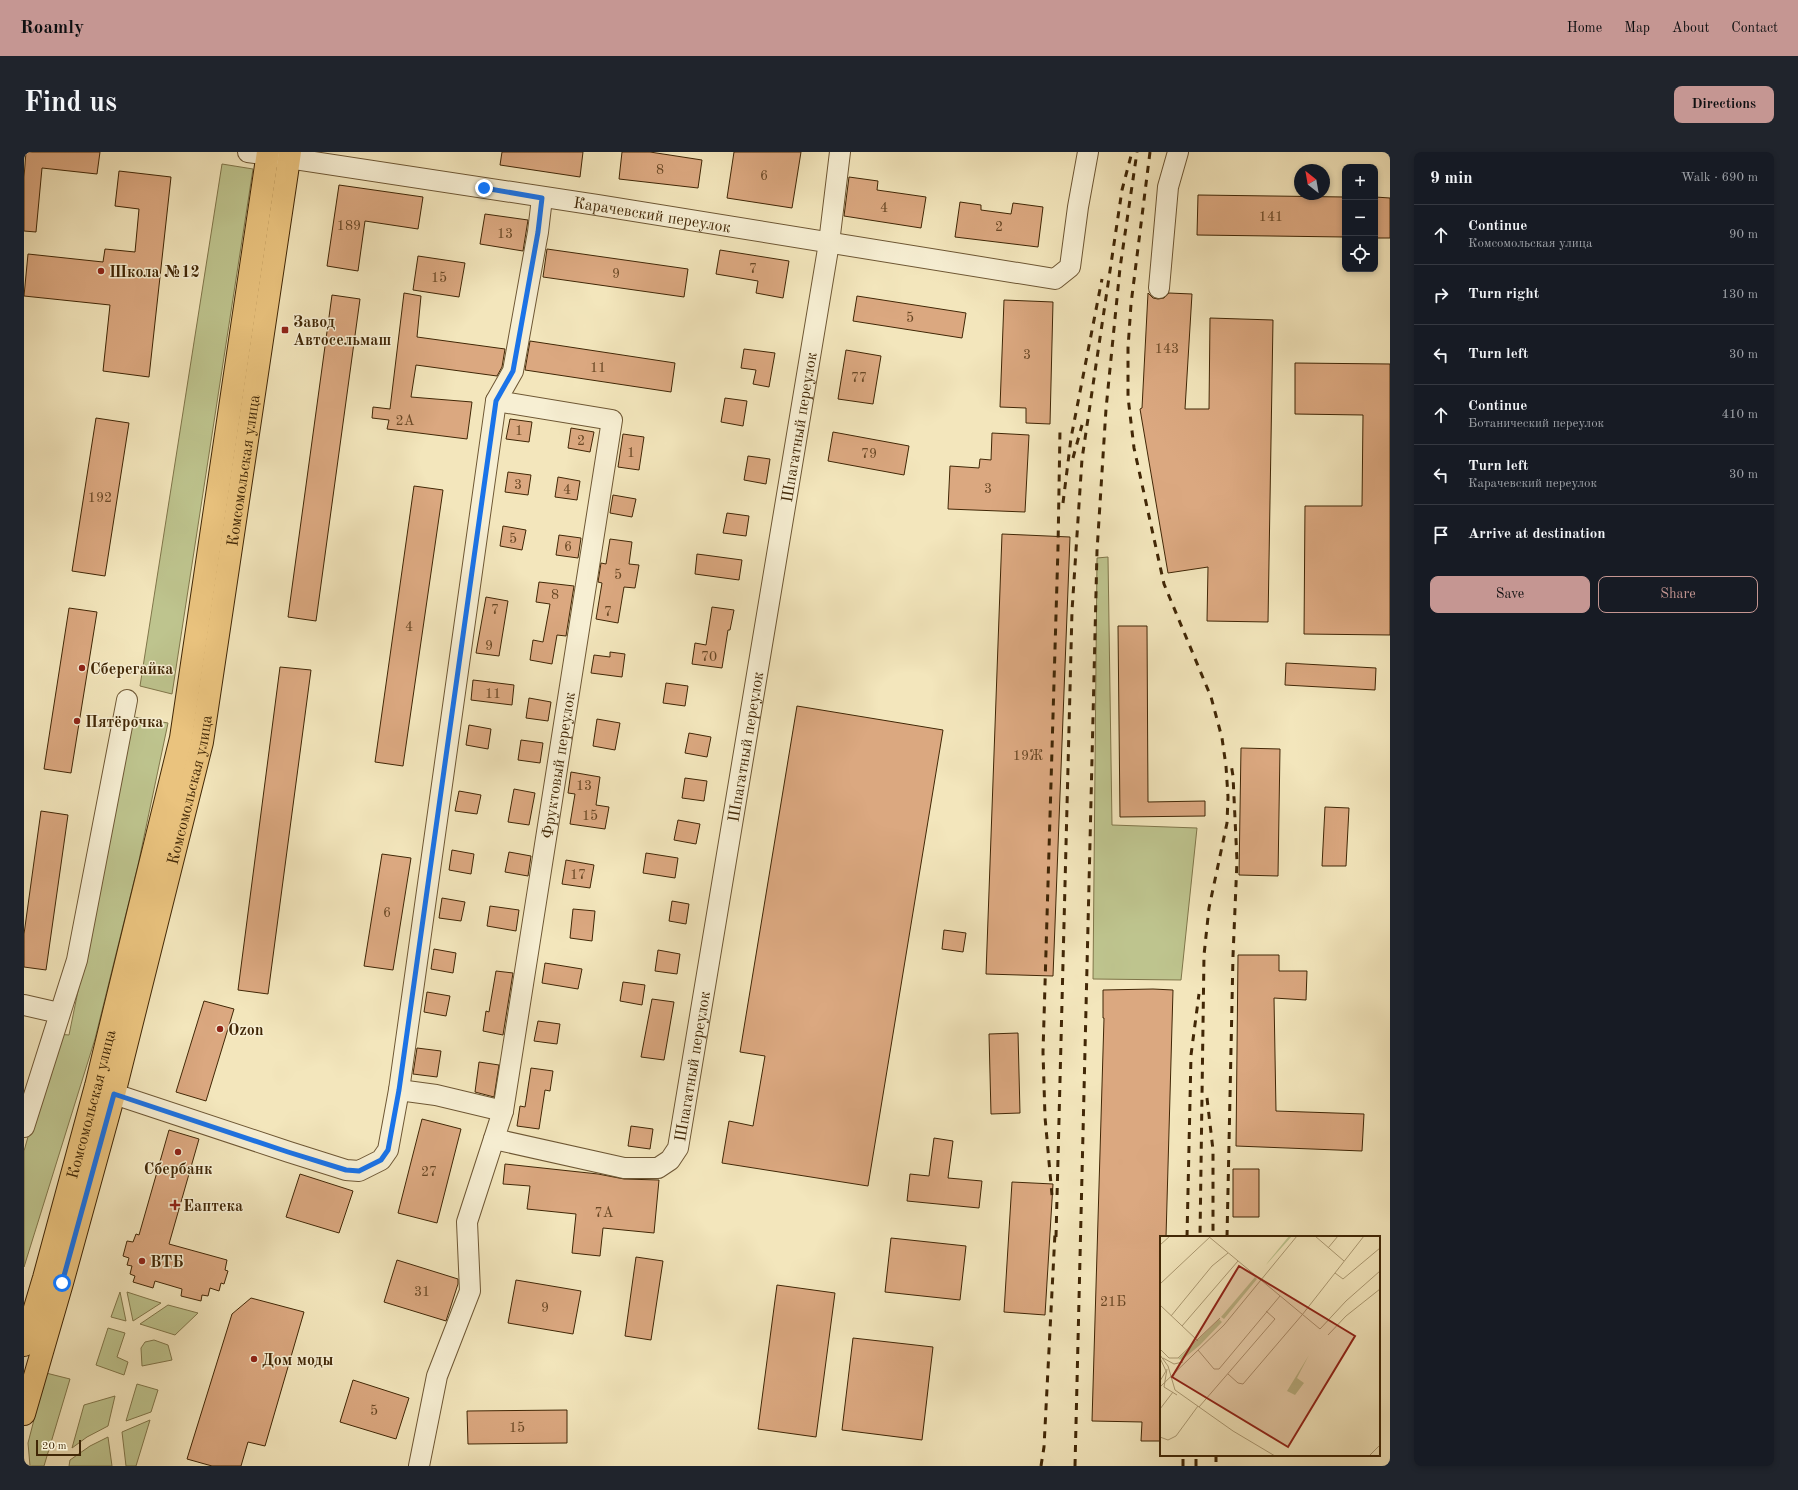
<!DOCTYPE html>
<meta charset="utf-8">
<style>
:root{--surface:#171b24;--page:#20242c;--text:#f1f3f6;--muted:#9ea1a6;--line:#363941;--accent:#c59692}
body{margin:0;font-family:"Old Standard TT",serif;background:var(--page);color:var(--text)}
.controls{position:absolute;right:12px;top:12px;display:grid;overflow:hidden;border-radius:8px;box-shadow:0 2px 6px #0003}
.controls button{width:36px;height:36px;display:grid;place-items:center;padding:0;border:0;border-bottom:1px solid var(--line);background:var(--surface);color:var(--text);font:20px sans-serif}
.compass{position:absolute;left:1270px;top:12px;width:36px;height:36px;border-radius:50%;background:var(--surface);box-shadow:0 2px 6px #0003;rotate:329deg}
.scale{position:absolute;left:12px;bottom:10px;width:45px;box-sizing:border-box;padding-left:4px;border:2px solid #412706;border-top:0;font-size:11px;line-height:14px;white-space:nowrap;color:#412706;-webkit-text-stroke:3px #f7efd3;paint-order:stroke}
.stop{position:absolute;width:12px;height:12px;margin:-9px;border:3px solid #1a73e8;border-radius:50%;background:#fff}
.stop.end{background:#1a73e8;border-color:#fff;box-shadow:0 1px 4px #0008}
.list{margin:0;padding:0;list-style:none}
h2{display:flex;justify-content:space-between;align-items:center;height:52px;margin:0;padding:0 16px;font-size:17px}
h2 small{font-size:13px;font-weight:400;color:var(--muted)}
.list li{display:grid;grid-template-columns:26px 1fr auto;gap:12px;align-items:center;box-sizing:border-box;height:60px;padding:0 16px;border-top:1px solid var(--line)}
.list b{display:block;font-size:15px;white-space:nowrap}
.list p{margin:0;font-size:13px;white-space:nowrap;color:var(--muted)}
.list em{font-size:13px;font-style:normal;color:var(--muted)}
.actions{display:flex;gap:8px;padding:12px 16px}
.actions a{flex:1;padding:9px 0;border:1px solid var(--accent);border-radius:8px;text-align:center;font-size:14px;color:var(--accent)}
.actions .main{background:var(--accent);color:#111}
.icon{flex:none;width:22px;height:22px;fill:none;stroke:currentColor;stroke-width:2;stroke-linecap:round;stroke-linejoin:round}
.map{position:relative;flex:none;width:1366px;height:1314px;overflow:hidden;border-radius:8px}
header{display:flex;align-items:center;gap:24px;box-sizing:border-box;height:56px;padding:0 20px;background:var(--accent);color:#111}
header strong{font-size:19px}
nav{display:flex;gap:22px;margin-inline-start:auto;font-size:14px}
.intro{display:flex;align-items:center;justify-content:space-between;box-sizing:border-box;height:96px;padding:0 24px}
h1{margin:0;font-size:28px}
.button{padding:10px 18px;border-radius:8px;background:var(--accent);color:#111;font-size:14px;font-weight:700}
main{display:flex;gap:24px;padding:0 24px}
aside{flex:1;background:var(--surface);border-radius:8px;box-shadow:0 2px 6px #0003}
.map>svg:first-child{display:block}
.green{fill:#bec48e;stroke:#80764a}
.building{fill:#dba880;stroke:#412706}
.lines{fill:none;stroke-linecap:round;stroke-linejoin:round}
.minor-casing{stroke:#6e5734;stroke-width:22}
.major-casing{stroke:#412706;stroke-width:24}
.minor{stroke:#f7efd3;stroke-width:20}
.major{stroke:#eac37e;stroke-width:22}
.rail{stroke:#412706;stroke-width:3;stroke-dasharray:7 7;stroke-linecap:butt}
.route{stroke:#1a73e8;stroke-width:5}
.poi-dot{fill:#8f2418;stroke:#f7efd3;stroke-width:1.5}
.labels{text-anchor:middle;stroke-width:3;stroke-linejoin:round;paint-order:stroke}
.number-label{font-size:14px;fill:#684724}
.street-label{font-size:16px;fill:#412706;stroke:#f7efd3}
.poi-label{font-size:16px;font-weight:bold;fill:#412706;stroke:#f7efd3;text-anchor:start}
.inset-road{fill:none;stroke:#ac9a73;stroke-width:1}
.view{fill:#8f2418;fill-opacity:0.15;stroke:#8f2418;stroke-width:2}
.inset-edge{fill:none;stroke:#412706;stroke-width:2}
</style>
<header>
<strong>Roamly</strong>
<nav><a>Home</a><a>Map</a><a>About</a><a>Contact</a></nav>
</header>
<div class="intro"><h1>Find us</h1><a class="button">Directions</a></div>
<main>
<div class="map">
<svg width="1366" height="1314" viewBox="0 0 1366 1314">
<rect width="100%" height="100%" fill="#f3e6bc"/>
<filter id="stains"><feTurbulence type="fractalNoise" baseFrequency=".005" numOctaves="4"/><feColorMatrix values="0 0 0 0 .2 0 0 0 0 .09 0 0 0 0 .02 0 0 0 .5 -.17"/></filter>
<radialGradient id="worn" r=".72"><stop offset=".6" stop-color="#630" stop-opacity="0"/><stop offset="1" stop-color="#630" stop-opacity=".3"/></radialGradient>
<!-- green -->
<path class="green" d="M198,12L229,17L148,542L116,534Z
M1084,405L1088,673L1173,676L1157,828L1069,827L1073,406Z
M110,565L144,571L114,713L71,887L0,1115V999L33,882L45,883Z
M96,1140L102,1169L87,1165Z
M103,1140L137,1151L109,1169Z
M144,1153L174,1161L151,1183L116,1172Z
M84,1176L101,1181L93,1205L104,1210L100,1223L72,1213Z
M130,1188L144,1193L148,1208L118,1214L117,1196L121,1190Z
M22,1221L46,1227L20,1314H6L4,1291Z
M113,1232L134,1238L127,1260L102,1269Z
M91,1244L84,1274L63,1285L48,1296L60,1253Z
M126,1268L112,1314H102L98,1280Z
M84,1285L88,1314H45L46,1308L66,1294Z"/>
<!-- building -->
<path class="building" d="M2,0H76L73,22L18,16L12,80L0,79V25Z
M478,0H559L556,25L476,13Z
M598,0H626L678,8L674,36L595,27Z
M710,0H777L768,56L703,46Z
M95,19L147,25L125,225L79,219L86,153L0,144L4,102L79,110L81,97L111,100L115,57L91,54Z
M825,25L854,29L853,38L902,45L897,76L820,64Z
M315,33L399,45L394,77L341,69L334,119L303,114Z
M1174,43L1321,45V85L1173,83Z
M1351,45L1366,46V86H1351Z
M936,50L957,53V58L987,62L989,51L1019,55L1014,95L931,85Z
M461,62L504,68L499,99L456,92Z
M523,97L664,117L660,145L519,125Z
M696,98L765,109L759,146L732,141L734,129L692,122Z
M394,104L441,111L435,145L389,138Z
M380,141L397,144L393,185L481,197L478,215L473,224L392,213L387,245L448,250L443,287L363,277L365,268L348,266L349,255L366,257Z
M1124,141L1129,146L1134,147L1140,146L1145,141L1168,142L1161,257H1185L1186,166L1249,168L1244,470L1183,469L1184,415L1144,421L1116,257L1118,256Z
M308,143L336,147L292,469L264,465Z
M833,144L942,161L938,186L829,169Z
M980,148L1029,150L1026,272L1002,271V256L976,255Z
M506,189L651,211L647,240L501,218Z
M720,197L751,201L745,235L729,232L732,218L717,216Z
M822,198L857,204L849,252L814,247Z
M1271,211L1366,212V483L1280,482L1281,354H1338L1339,263L1271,262Z
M701,246L723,249L719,274L697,270Z
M72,266L105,271L81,424L48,419Z
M486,267L508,270L505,290L482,287Z
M547,276L570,280L566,300L544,296Z
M809,280L885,294L880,323L804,309Z
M968,281L1005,283L1001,360L924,357L926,314L955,316L956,307L967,308Z
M599,282L620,285L615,318L594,315Z
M724,304L746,307L742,332L720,328Z
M484,320L507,323L504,343L481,340Z
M534,325L556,329L553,348L531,345Z
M390,334L419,338L379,614L351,610Z
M589,343L612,347L608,365L586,361Z
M703,361L725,364L722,384L699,381Z
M479,374L502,378L498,398L476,394Z
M978,382L1046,385L1029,824L962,822Z
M535,383L557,386L554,406L532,403Z
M586,387L608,390L605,412L615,413L611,436L600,435L594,471L572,467L578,431L574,430L577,411L582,412Z
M673,402L718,408L715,428L671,422Z
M515,430L550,434L542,484L533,483L528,512L506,508L509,488L519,490L526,452L512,450Z
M462,445L484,449L475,504L452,501Z
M688,455L710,458L706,478H704L698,516L668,512L671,491L682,493Z
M45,456L73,460L47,621L20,617Z
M1094,474H1123L1124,650L1181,649V664L1096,665Z
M586,500L601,502L598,525L567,521L570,503L586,505Z
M1262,511L1352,516L1351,538L1261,533Z
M256,515L287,518L244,842L214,838Z
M449,528L490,533L488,553L447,548Z
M642,531L664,534L661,554L639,551Z
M505,546L527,550L524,569L502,566Z
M773,554L919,578L844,1034L698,1011L705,969L729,974L741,904L716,900Z
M573,567L596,571L591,598L569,594Z
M445,573L467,577L464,597L442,593Z
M665,581L687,585L683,605L661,601Z
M497,588L519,591L516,611L494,608Z
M1217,596L1256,597L1254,724L1215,723Z
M547,620L576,625L572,653L585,655L581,677L546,672L551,642L544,641Z
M661,626L683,629L680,649L658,646Z
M490,637L511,641L505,673L484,670Z
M435,639L457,643L453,662L431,659Z
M1301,655L1325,656L1322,714H1298Z
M17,659L44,663L22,818L0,815V782Z
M654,668L676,672L672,692L650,688Z
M428,698L450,702L447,722L425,718Z
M485,700L507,704L504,724L481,720Z
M622,701L654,706L651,726L619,721Z
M358,702L387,706L369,818L340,814Z
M542,708L570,713L566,736L538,732Z
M418,746L441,750L437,769L415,766Z
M648,749L665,752L662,772L645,769Z
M466,754L495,758L492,779L463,774Z
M549,757L571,759L568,789L546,786Z
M920,778L942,781L939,800L918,797Z
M410,797L432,801L429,821L407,817Z
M634,798L656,802L653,822L631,819Z
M1214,803H1255V819H1283L1282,848L1250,846L1252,959L1340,962L1338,999L1212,994Z
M521,811L558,817L554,837L518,831Z
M472,819L489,821L479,883L459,879L462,859L465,860Z
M599,830L621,833L618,853L596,849Z
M1129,837L1149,838L1142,1085H1137L1136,1289H1117L1118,1270L1068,1269L1080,866H1079V838Z
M403,840L426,844L422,864L400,860Z
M628,847L650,850L640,908L617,905Z
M180,849L210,857L182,949L152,940Z
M514,869L536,872L533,892L510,889Z
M994,881L996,961L967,962L965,882Z
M393,896L417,899L413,925L389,922Z
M455,910L475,913L470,945L451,940Z
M507,916L529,919L526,939L521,938L515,977L493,974L496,954L501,955Z
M398,967L437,977L413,1071L374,1061Z
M607,974L629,977L626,997L604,994Z
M145,978L175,987L145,1092L203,1108L201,1118L204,1119L200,1132L197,1131L195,1139L186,1136L184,1144L178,1143L177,1149L157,1144L158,1137L131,1129L129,1136L109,1130L111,1124L106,1122L108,1114L103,1113L105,1106L99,1104L103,1089L109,1090L112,1082L115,1083Z
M910,986L929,989L924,1026L958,1029L955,1056L883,1049L886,1022L905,1024Z
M481,1012L574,1022L600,1027L635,1028L630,1081L579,1076L576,1104L548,1101L552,1062L503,1057L506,1034L479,1032Z
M1209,1017H1235V1065H1209Z
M276,1022L329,1039L315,1081L262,1065Z
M988,1030L1029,1032L1021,1163L980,1160Z
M867,1086L942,1094L936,1148L861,1140Z
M612,1105L639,1109L627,1188L601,1184Z
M373,1108L434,1127V1132L422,1169L360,1150Z
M492,1128L557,1139L549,1182L484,1171Z
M753,1133L811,1141L792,1285L734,1277Z
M227,1146L280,1160L241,1294L224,1290L217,1314H188L163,1307L208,1162Z
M829,1186L909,1195L898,1288L818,1278Z
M329,1228L385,1246L372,1287L316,1270Z
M543,1258V1291L444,1292L443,1259Z"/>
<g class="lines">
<!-- minor casing -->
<g class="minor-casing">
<g id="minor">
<path id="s1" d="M224,0L573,53L1031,127L1046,115L1054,55L1064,0"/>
<path d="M1135,136L1144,35L1154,0"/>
<path d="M0,853L35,861"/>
<path d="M375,938L412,943L479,959"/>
<path d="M90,942L265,1000L322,1018L335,1019L357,1008L364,998L375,938L472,249L489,219L514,80L518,46"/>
<path d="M0,975L53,808L103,548"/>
<path id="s2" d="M470,987L600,1016H634L646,1008L654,996L805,91L816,0"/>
<path id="s3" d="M395,1314L413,1224L446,1139L443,1070L479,959L588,268L472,249"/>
</g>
</g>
<!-- major casing -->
<g class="major-casing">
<g id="major">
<path id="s4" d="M0,1193L20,1126L72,934L157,586L244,0"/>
<path id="s5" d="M0,1262L38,1131L90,942L178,590L266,0"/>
</g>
</g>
<!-- minor -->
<use href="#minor" class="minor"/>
<!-- major -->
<use href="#major" class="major"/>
<!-- rail -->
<path class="rail" d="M1126,0L1107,152L1104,196V245L1110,296L1140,432L1187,545L1198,586L1202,614L1204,645L1203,671L1185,756L1180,803L1176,1085
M1049,306L1058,273
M1039,351L1047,286L1078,127
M1183,946L1189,998V1085
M1028,1043L1021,965L1019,900L1034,396L1036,278
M1032,1085L1048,459L1058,307L1098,38L1108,0
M1163,1085L1167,903L1175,842
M1203,1085L1209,804L1213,709L1209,624L1207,612
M1192,1303V1314
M1017,1314L1020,1295L1031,1081
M1051,1314L1073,399L1082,257L1096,116L1113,0
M1159,1314V1303
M1172,1314V1303"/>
</g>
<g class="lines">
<!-- route -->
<path class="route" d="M38,1131L90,942L264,1000L322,1018L335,1019L357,1008L364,998L375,938L472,249L489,219L514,80L518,46L460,36"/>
</g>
<!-- markers -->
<g class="poi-dot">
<circle cx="77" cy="119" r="4"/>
<rect x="257" y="174" width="8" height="8" rx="2"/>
<circle cx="58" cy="516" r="4"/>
<circle cx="53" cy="569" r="4"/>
<circle cx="196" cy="877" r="4"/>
<circle cx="154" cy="1000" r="4"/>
<path d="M149 1047h4v4h4v4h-4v4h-4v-4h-4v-4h4z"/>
<circle cx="118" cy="1109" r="4"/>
<circle cx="230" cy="1207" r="4"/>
</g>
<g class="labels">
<!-- number labels -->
<g class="number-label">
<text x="636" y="22">8</text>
<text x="740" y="28">6</text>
<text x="860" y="60">4</text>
<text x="1247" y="69">141</text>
<text x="325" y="78">189</text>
<text x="975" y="79">2</text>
<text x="481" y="86">13</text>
<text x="729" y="121">7</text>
<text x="592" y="126">9</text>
<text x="415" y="130">15</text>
<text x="886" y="170">5</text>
<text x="1143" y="201">143</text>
<text x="1003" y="207">3</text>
<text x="574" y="220">11</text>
<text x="835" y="230">77</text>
<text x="381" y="273">2А</text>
<text x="495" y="283">1</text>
<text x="557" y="293">2</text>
<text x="607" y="305">1</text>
<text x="845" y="306">79</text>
<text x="494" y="337">3</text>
<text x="964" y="341">3</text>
<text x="543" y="342">4</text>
<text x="76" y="350">192</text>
<text x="489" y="391">5</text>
<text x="544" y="399">6</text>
<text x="594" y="427">5</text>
<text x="531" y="447">8</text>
<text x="471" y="462">7</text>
<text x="584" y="464">7</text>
<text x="385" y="479">4</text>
<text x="465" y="498">9</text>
<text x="685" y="509">70</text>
<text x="469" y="546">11</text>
<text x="1004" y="608">19Ж</text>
<text x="560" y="638">13</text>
<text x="566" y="668">15</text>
<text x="554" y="727">17</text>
<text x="363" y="765">6</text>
<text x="405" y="1024">27</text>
<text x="580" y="1065">7А</text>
<text x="398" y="1144">31</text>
<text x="1089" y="1154">21Б</text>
<text x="521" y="1160">9</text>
<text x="350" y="1263">5</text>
<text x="493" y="1280">15</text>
</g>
<!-- street labels -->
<g class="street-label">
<text dy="6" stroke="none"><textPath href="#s1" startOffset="409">Карачевский переулок</textPath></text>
<text dy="6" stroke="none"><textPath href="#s2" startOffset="927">Шпагатный переулок</textPath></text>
<text dy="6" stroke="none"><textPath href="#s5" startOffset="970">Комсомольская улица</textPath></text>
<text dy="6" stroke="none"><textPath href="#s2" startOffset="603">Шпагатный переулок</textPath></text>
<text dy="6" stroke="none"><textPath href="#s3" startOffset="719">Фруктовый переулок</textPath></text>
<text dy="6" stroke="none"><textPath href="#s5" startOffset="646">Комсомольская улица</textPath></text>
<text dy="6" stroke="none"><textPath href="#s2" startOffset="279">Шпагатный переулок</textPath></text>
<text dy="6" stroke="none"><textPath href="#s4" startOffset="250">Комсомольская улица</textPath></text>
</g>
<!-- poi labels -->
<g class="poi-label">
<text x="85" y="125">Школа №12</text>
<text x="269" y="175">Завод<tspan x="269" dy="18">Автосельмаш</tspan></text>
<text x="66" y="522">Сберегайка</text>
<text x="61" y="575">Пятёрочка</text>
<text x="204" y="883">Ozon</text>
<text x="154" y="1022" text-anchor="middle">Сбербанк</text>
<text x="159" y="1059">Еаптека</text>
<text x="126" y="1115">ВТБ</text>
<text x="238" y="1213">Дом моды</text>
</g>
</g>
<!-- overview -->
<g transform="translate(1136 1084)">
<rect width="220" height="220" fill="#f3e6bc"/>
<path d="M129,0H132L106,29L108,26ZM95,41L97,43L64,83L61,81ZM59,83L62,86L40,109L22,124L18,123ZM149,119L137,142L144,147L135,159L127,155Z" fill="#bec48e"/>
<path class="inset-road" d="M48,0L160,93L186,65L220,35M155,0L184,25M0,9L10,0M168,12L178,0M175,37L183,43L220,12M0,48L51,0M0,69L38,105M11,80L52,30L68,17M22,90L78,25M168,99L186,80L220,53M0,113L9,122H18L60,82M38,114L54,133H59L120,60M0,119L8,130L15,154L73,195L115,220M0,122L6,135L0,145M3,122L14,128L23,126M7,133L4,151L17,159M68,138L78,147L83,148L142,79L204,0M0,151L64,89L137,0M39,171L115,83L106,75M0,173L13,156M0,201L8,204L16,200L38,170M209,220L220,209"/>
<path class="view" d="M79,30L195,100L128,211L12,141Z"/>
<rect width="220" height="220" class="inset-edge"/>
</g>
<rect width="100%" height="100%" filter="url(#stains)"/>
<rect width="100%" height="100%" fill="url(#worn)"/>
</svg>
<div class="controls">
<button>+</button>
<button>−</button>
<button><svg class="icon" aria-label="locate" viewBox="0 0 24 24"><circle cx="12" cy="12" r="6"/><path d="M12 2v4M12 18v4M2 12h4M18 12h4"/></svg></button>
</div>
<svg class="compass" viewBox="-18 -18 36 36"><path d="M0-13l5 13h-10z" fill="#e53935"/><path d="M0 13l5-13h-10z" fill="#9ea1a6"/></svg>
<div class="scale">20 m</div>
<div class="stop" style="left:38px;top:1131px"></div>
<div class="stop end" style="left:460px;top:36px"></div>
</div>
<aside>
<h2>9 min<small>Walk · 690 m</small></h2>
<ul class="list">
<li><svg class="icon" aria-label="ahead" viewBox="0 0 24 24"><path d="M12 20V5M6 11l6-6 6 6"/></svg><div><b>Continue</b><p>Комсомольская улица</p></div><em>90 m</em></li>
<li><svg class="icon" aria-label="right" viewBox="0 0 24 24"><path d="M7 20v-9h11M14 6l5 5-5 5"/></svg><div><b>Turn right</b></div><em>130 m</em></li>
<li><svg class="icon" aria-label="left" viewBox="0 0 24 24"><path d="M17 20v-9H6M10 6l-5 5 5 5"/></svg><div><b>Turn left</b></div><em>30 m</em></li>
<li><svg class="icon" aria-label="ahead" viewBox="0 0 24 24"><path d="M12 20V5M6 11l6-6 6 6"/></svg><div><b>Continue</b><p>Ботанический переулок</p></div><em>410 m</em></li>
<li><svg class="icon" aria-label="left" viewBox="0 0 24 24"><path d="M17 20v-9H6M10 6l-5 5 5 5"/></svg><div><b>Turn left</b><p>Карачевский переулок</p></div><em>30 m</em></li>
<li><svg class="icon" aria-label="arrive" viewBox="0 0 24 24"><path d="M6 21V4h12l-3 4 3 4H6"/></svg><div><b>Arrive at destination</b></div></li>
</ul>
<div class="actions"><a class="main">Save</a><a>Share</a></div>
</aside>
</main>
